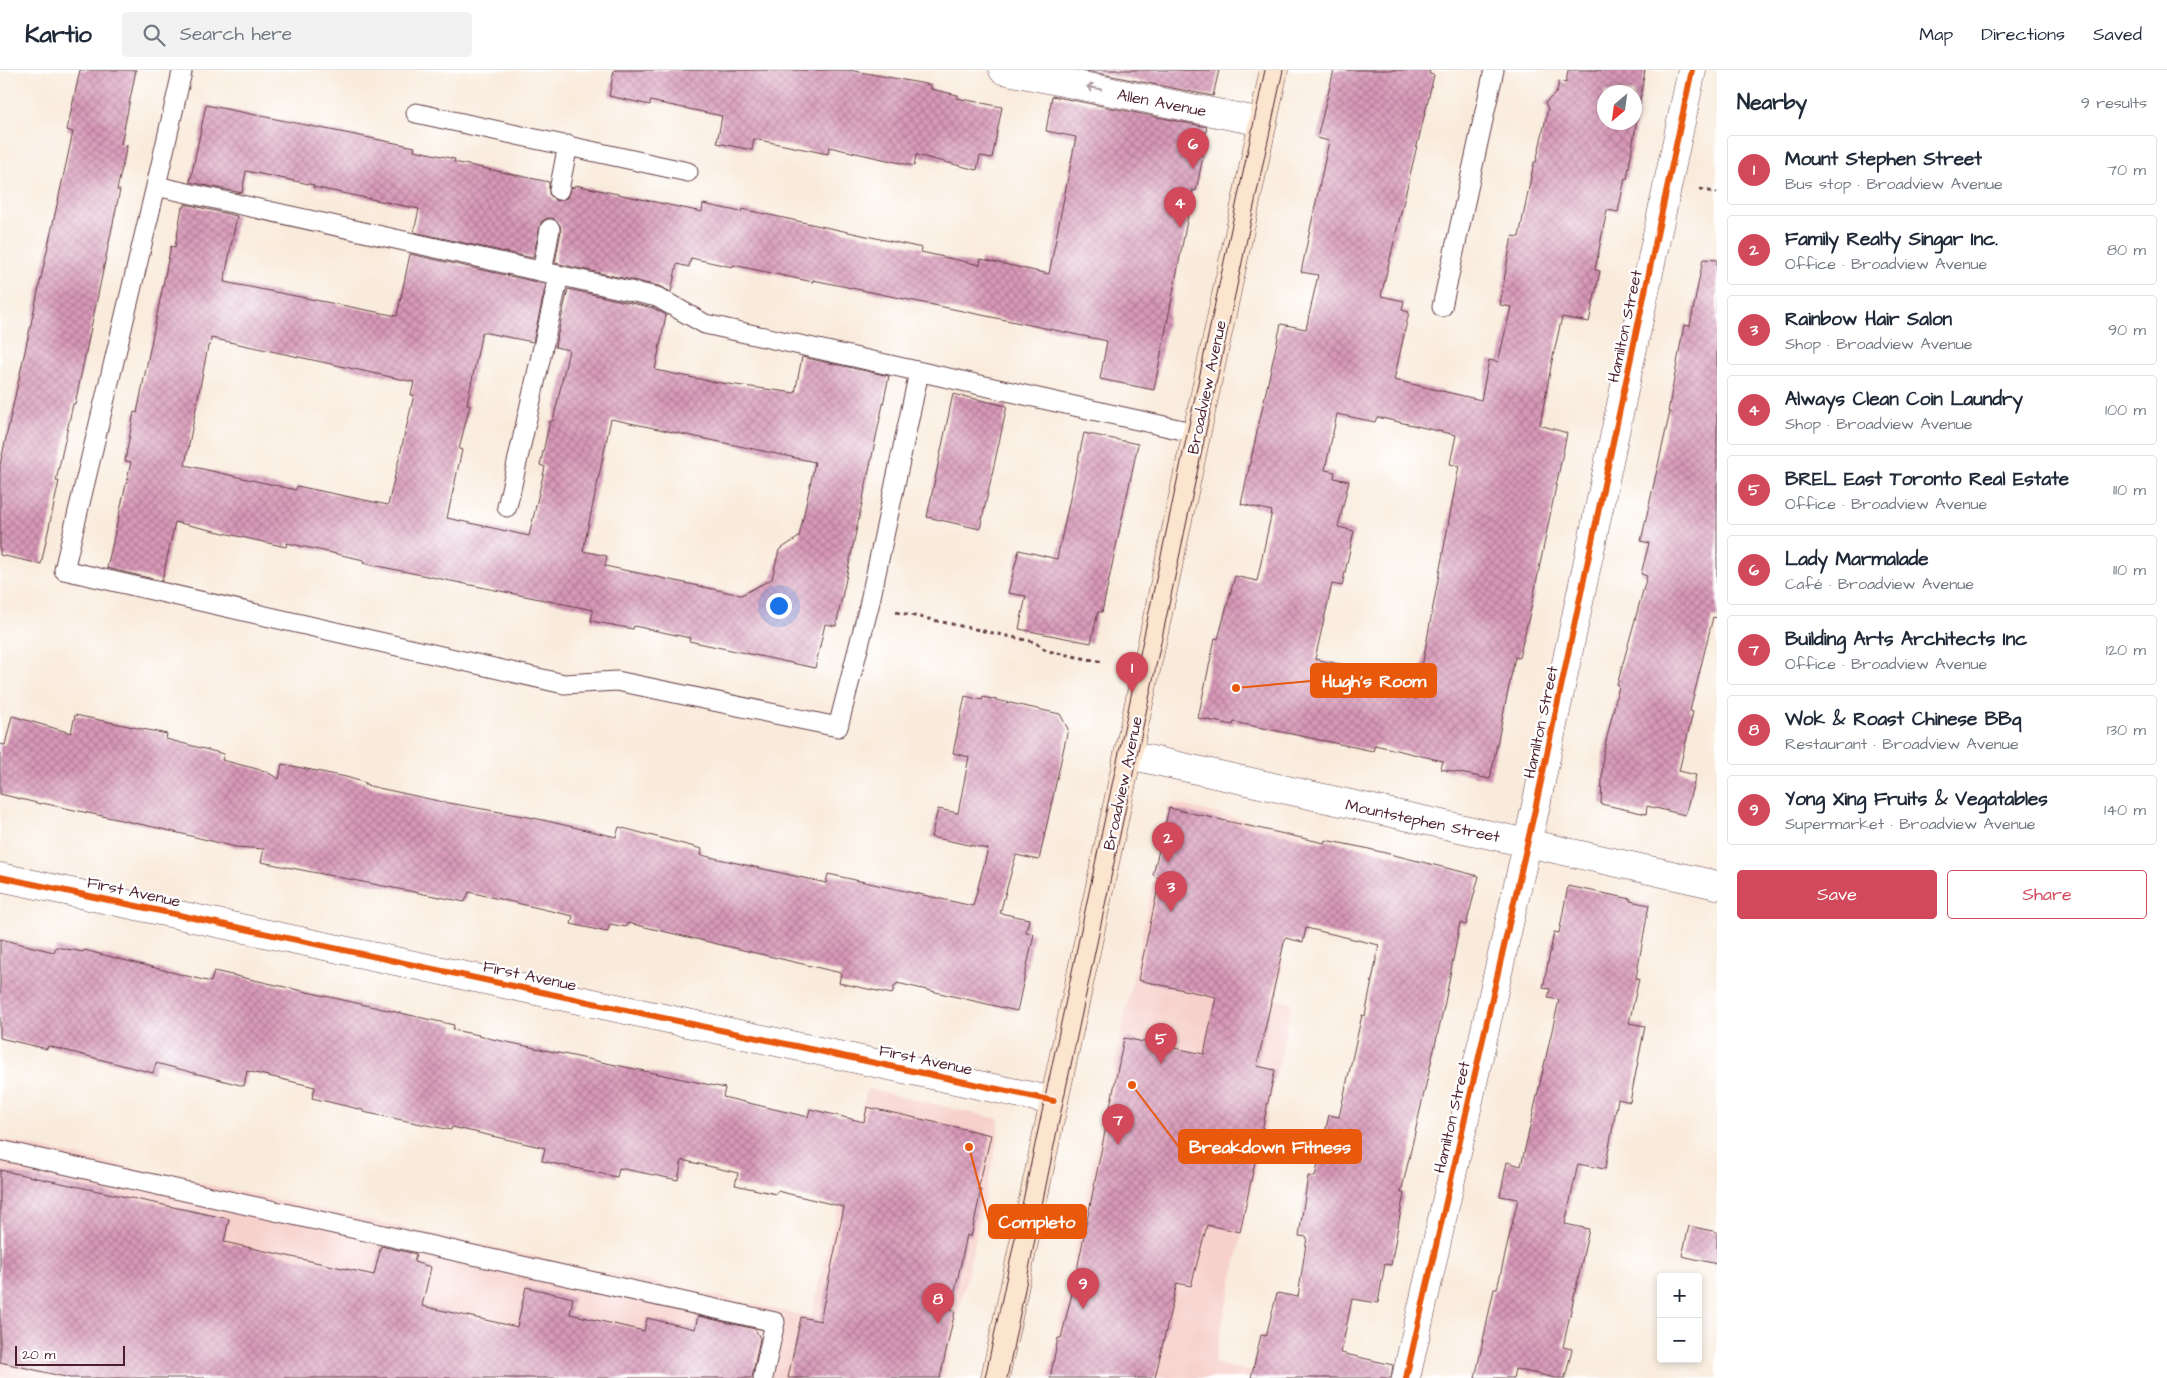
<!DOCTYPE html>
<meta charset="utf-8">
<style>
:root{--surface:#fff;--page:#f2f2f3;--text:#1f2937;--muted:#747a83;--line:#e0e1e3;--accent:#d1495b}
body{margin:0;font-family:"Architects Daughter",sans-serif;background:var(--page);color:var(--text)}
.controls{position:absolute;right:15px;bottom:15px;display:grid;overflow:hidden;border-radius:5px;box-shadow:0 2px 8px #0003}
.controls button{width:45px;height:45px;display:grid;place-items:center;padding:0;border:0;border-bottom:1px solid var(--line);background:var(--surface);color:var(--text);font:25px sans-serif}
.compass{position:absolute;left:1597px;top:15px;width:45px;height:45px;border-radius:50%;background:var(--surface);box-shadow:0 2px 8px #0003;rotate:209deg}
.scale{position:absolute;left:15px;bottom:12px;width:110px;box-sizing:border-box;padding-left:5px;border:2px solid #4a1f2b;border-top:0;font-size:14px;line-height:18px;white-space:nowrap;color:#4a1f2b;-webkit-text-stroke:4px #fff;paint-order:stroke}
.you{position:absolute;left:778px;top:535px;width:18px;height:18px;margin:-12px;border:4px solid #fff;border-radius:50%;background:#1a73e8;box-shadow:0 0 0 8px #1a73e833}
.badge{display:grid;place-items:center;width:32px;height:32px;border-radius:50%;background:var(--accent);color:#fff;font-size:16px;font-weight:700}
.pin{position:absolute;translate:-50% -41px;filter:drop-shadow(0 1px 2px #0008)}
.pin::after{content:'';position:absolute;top:26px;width:18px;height:15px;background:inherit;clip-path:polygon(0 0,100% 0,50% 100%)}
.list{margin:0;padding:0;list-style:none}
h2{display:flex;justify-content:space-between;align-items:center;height:65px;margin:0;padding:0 20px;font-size:21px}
h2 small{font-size:16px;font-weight:400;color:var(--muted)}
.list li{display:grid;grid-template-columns:32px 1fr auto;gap:15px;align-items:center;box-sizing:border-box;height:70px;margin:0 10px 10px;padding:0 10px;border:1px solid var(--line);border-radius:5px}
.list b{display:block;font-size:19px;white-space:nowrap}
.list p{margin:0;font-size:16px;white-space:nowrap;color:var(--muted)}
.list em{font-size:16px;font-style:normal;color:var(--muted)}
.actions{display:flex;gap:10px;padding:15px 20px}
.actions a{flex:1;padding:11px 0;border:1px solid var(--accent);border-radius:5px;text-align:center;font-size:18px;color:var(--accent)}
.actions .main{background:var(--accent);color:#fff}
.icon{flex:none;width:28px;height:28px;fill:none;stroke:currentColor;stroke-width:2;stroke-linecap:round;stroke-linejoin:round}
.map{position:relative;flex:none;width:1717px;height:1308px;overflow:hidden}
header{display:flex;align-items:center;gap:30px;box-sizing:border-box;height:70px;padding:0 25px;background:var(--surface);border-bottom:1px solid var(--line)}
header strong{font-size:24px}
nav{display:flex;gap:28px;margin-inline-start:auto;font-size:18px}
.search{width:350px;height:45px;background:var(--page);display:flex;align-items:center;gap:12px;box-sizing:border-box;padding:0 18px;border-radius:5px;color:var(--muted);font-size:19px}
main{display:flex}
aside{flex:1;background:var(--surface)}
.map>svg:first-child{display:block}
.built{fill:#f7d0cb}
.building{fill:url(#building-cross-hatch);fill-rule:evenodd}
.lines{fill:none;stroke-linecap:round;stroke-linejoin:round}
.service-casing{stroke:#643e46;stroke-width:21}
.minor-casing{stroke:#643e46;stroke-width:29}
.secondary-casing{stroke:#643e46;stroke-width:29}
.path{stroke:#643e46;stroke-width:3;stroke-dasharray:4 4;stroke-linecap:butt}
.service{stroke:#fff;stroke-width:19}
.minor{stroke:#fff;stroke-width:28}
.secondary{stroke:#fbe5cf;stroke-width:28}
.tram{stroke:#4a1f2b;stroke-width:1}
.cycleway-casing{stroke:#fff;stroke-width:9}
.cycleway{stroke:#e8590c;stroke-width:6}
.oneway{stroke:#ae9aa0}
.labels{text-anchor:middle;stroke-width:4.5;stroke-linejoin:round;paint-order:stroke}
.street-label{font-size:16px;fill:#4a1f2b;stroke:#fff}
.leader{fill:none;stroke:#e8590c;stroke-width:2}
.callout-dot{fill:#e8590c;stroke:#fff;stroke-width:2}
.callout{fill:#e8590c;stroke:#e8590c;stroke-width:2}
.callout-label{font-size:18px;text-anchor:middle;font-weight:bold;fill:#fff}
</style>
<header>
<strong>Kartio</strong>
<div class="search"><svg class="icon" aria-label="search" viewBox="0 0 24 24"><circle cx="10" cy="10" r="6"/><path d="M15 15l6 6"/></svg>Search here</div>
<nav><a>Map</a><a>Directions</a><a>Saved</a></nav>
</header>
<main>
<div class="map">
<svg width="1717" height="1308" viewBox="0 0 1717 1308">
<defs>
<pattern id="building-cross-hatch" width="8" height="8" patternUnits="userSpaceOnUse" patternTransform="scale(1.25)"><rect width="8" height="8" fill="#d899b8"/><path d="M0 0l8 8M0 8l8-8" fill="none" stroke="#b17c96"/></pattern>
</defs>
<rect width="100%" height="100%" fill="#fff"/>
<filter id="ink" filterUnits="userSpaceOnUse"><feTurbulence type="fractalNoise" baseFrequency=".02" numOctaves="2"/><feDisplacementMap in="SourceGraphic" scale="10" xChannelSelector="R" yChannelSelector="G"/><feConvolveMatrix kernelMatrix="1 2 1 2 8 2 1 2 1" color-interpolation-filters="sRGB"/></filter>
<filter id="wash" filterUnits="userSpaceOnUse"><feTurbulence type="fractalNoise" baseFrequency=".0096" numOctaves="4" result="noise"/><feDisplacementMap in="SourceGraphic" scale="20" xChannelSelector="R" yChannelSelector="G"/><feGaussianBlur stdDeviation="1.12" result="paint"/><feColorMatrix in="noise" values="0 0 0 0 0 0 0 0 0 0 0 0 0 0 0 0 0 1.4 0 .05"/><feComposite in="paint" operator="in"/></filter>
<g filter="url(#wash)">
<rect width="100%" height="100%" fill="#f9ebdc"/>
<!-- built -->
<path class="built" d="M1172,733L1301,763L1277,879L1283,891L1276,929L1292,933L1214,1293L1274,1308H1048L1152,817Z
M867,1019L999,1049L997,1072L944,1308H0V1069L811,1247Z"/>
<g id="blocks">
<!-- building -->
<path class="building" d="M80,0H136L121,74L127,75L117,120H120L75,334H73L56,411H59L41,494L0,485V395L73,62L67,60Z
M614,0H849L931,15V19L958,25L957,28L1002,37L992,88L980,86L977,100L916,85L914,96L829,77L828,84L754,69L752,80L717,73L722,46L650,31V35L609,26Z
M1082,0H1219L1213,26Z
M1334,0H1430L1429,4L1434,5L1381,226L1404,231L1402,240L1409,242L1394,310L1481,330L1489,290L1498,292L1511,237L1500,235L1506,199L1512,166L1519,167L1534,92H1536L1548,39L1545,33L1557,22L1559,11L1566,13L1568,0H1645L1627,109L1625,108L1618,142L1607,140L1595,200L1600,201L1589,252L1562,247L1552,291L1540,355L1567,363L1531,538L1519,588L1515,587L1490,709L1441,699L1443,691L1375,675L1373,681L1234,652L1233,655L1198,648L1215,568L1218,569L1235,506L1257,511L1272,441L1241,434L1281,254L1306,259L1318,205L1301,202L1329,71L1317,68ZM1604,22H1634V52H1604ZM1337,344L1375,352L1377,347L1456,365L1450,394L1459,396L1416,629L1360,616L1363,599L1315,589L1332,514L1342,516L1354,461L1338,457L1349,411L1334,408L1335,402L1325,400Z
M1052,26L1207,57L1204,71L1206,72L1196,121L1193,120L1154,320L1100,309L1107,271L813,210V212L733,195L732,197L691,188L689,197L677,194L671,222L659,216L555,193L561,161L560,155L553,148H547L541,152L533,188L414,162L419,139L313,117L314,115L246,101L242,123L190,112L206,35L415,77L414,80L455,89L454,92L549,112V124L556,131L567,128L571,117L574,118L575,115L702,142L703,134L741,142L742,139L922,178L921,182L980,195L981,189L1049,204L1076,67L1046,61Z
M185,134L237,146L224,212L397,246L410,184L546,214L533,272L482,262L467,334L470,335L459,379L462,380L447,448L529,466L545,397L540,395L550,351H553L569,280L555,277L568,219L653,238L666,245L655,300L714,312L795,323L802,287L889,306L836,556L825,554L815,598L689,571L690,568L634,556L633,559L591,551L593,540L363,493L364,490L287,473L286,477L175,452L162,511L107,498L131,392L125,391L134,342L137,343L171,176L175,177L182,137H185ZM211,268L414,312L411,325H414L388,435L297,416L296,420L185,395L208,276H210ZM611,349L815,392L799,467L779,480L772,509L741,525L605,496L607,486L583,481Z
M1703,189L1717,190V548L1713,547L1690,641L1693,642L1679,701L1696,705L1685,745L1647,736L1646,744L1601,734L1603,684L1619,616L1617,615L1647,506L1641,504L1649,473L1641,471L1670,342H1668L1684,255L1690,256Z
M953,324L1007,336L980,459L927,447Z
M1084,363L1138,374L1102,542H1098L1091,573L1019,559L1026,526L1008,523L1019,480L1057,489Z
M965,626L982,630L983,627L1060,644L1068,659L1039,790L1016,785L1000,843L1029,849L1026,862L1034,864L1017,941L897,913V915H895L892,924L839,913L841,903L628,853L626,857L610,854L607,862L571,854L573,846L469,822L465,832L261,792L264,779L236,777L158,758L42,733L41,734L0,724V674L5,675L12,646L71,663L75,645L167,664L166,669L224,684L222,690L265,701L279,709L282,694L346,707L366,713L365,715L443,732L534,748L616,767L619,757L702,779L701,785L826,813L828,804L973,836L988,779L931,767L938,739L958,743L969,687L953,683Z
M1169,738L1324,773L1325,770L1365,778L1479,806L1466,855L1460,853L1445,932L1401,1123H1404L1391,1195L1385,1194L1378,1233L1352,1229L1341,1283L1393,1295L1391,1308H1251L1261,1265L1266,1266L1277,1223L1298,1227L1307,1167L1299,1166L1308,1106L1315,1107L1329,1045L1339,1047L1362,945L1365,946L1379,875L1306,858L1303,872L1285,868L1257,996L1275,1000L1240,1162L1207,1155L1191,1216L1177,1213L1155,1308H1050L1058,1268H1061L1074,1215L1124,968L1204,984L1216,927L1138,910L1160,809L1153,805Z
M1568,816L1631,829L1630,831L1649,835L1636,908L1639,909L1629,953L1645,956L1630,1032L1618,1029L1605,1099L1578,1094L1565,1154L1589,1159L1563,1277L1572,1279L1565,1308H1555L1515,1299L1513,1308H1475L1494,1219H1497L1518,1129L1500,1126L1507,1092L1521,1096L1559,930L1548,928L1550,919L1543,918L1554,862L1559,863Z
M0,869L54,882L56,877L83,882L84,880L211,912L214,901L454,955L453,960L479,965L478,966L725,1018L723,1027L808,1047L810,1039L864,1052L867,1037L991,1065L978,1120H981L971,1167L967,1165L951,1240L955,1241L940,1308H788L801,1247L820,1251L844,1137L777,1121L776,1124L735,1115L738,1103L682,1090L678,1110L619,1098L617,1107L542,1091L545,1078L452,1057L451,1060L363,1042V1040L312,1028L315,1017L247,1001L244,1016L156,993L153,1003L48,976L47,979L0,968Z
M0,1100L229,1149L224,1172L374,1205L381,1176L416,1184L414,1192L431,1197L422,1236L517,1257L526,1217L573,1228L570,1244L644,1261L647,1248L695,1259L698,1246L755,1259L760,1268L752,1308H70L0,1292Z
M1689,1156L1717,1162V1194L1682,1186Z"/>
</g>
</g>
<g filter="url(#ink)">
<use href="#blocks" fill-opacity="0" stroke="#643e46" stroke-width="1"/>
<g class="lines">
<!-- service casing -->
<g class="service-casing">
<path id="service" d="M416,43L688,102
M156,116L182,2
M559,120L568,75
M542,202L550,159
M1442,237L1494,0
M919,302L869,536L838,657L617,611L564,614L64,500L156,116L657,227L705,254L1196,363
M507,437L559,206
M0,1080L775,1252L763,1308"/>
</g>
<!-- minor casing -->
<g class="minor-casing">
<path id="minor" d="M1003,0L1262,52
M1129,685L1717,815
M0,807L1054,1031
M1406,1308L1536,735L1692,0"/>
</g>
<!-- secondary casing -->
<g class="secondary-casing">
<path id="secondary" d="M995,1308L1274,0"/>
</g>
<!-- path -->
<path class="path" d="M1700,119L1717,123
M896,542L1035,572L1047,581L1103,592"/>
<!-- service -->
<use href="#service" class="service"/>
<!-- minor -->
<use href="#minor" class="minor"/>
<!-- secondary -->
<use href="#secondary" class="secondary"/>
<!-- tram -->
<path class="tram" d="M985,1308L1265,0
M1007,1308L1059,1051L1283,0"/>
<!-- cycleway casing -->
<g class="cycleway-casing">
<path id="cycleway" d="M0,807L1054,1031
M1406,1308L1536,735L1692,0"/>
</g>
<!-- cycleway -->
<use href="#cycleway" class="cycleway"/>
</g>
<!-- one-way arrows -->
<defs><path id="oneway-shaft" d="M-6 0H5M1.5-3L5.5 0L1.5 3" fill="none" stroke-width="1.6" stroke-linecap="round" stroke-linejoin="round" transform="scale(1.25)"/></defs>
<use class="oneway" href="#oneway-shaft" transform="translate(1094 18) rotate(-169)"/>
</g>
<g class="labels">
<!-- street labels -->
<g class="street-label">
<text transform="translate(1162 32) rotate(11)" y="6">Allen Avenue</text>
<text transform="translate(1624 256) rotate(-78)" y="6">Hamilton Street</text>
<text transform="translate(1206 317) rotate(-78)" y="6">Broadview Avenue</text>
<text transform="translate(1540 652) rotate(-78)" y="6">Hamilton Street</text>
<text transform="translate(1122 713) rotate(-78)" y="6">Broadview Avenue</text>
<text transform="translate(1423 750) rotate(12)" y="6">Mountstephen Street</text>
<text transform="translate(134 821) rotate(12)" y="6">First Avenue</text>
<text transform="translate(530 905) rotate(12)" y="6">First Avenue</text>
<text transform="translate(926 989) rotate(12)" y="6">First Avenue</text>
<text transform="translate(1451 1047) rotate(-77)" y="6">Hamilton Street</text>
</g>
</g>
<!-- callouts -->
<path class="leader" d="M1236 618L1311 611M1132 1015L1179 1077M969 1077L989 1152"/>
<g class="callout-dot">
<circle cx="1236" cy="618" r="5"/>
<circle cx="1132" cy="1015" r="5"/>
<circle cx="969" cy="1077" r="5"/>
</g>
<g class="callout">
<rect x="1311" y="594" width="125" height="33" rx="5"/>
<rect x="1179" y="1060" width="182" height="33" rx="5"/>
<rect x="989" y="1135" width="97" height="33" rx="5"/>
</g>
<g class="callout-label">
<text x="1374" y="617">Hugh's Room</text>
<text x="1270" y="1083">Breakdown Fitness</text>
<text x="1037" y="1158">Completo</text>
</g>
</svg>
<div class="controls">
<button>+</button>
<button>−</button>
</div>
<svg class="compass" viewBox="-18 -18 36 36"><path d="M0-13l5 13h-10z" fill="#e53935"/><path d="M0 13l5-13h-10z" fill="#747a83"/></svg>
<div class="scale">20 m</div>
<div class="you"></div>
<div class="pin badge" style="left:1132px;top:623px">1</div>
<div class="pin badge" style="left:1168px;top:793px">2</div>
<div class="pin badge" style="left:1171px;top:842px">3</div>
<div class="pin badge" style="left:1180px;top:158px">4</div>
<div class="pin badge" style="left:1161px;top:994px">5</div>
<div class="pin badge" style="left:1193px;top:99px">6</div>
<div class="pin badge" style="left:1118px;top:1075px">7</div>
<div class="pin badge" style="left:938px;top:1254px">8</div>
<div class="pin badge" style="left:1083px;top:1239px">9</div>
</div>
<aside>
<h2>Nearby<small>9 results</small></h2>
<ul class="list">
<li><span class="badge">1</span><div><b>Mount Stephen Street</b><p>Bus stop · Broadview Avenue</p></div><em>70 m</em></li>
<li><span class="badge">2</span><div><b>Family Realty Singar Inc.</b><p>Office · Broadview Avenue</p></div><em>80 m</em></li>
<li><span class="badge">3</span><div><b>Rainbow Hair Salon</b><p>Shop · Broadview Avenue</p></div><em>90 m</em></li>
<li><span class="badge">4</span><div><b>Always Clean Coin Laundry</b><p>Shop · Broadview Avenue</p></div><em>100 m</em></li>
<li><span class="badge">5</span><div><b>BREL East Toronto Real Estate</b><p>Office · Broadview Avenue</p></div><em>110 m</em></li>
<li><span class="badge">6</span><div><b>Lady Marmalade</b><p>Café · Broadview Avenue</p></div><em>110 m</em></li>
<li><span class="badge">7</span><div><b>Building Arts Architects Inc</b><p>Office · Broadview Avenue</p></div><em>120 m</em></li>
<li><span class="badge">8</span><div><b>Wok &amp; Roast Chinese BBq</b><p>Restaurant · Broadview Avenue</p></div><em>130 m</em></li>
<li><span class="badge">9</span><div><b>Yong Xing Fruits &amp; Vegatables</b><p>Supermarket · Broadview Avenue</p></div><em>140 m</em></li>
</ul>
<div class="actions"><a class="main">Save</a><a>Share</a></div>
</aside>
</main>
